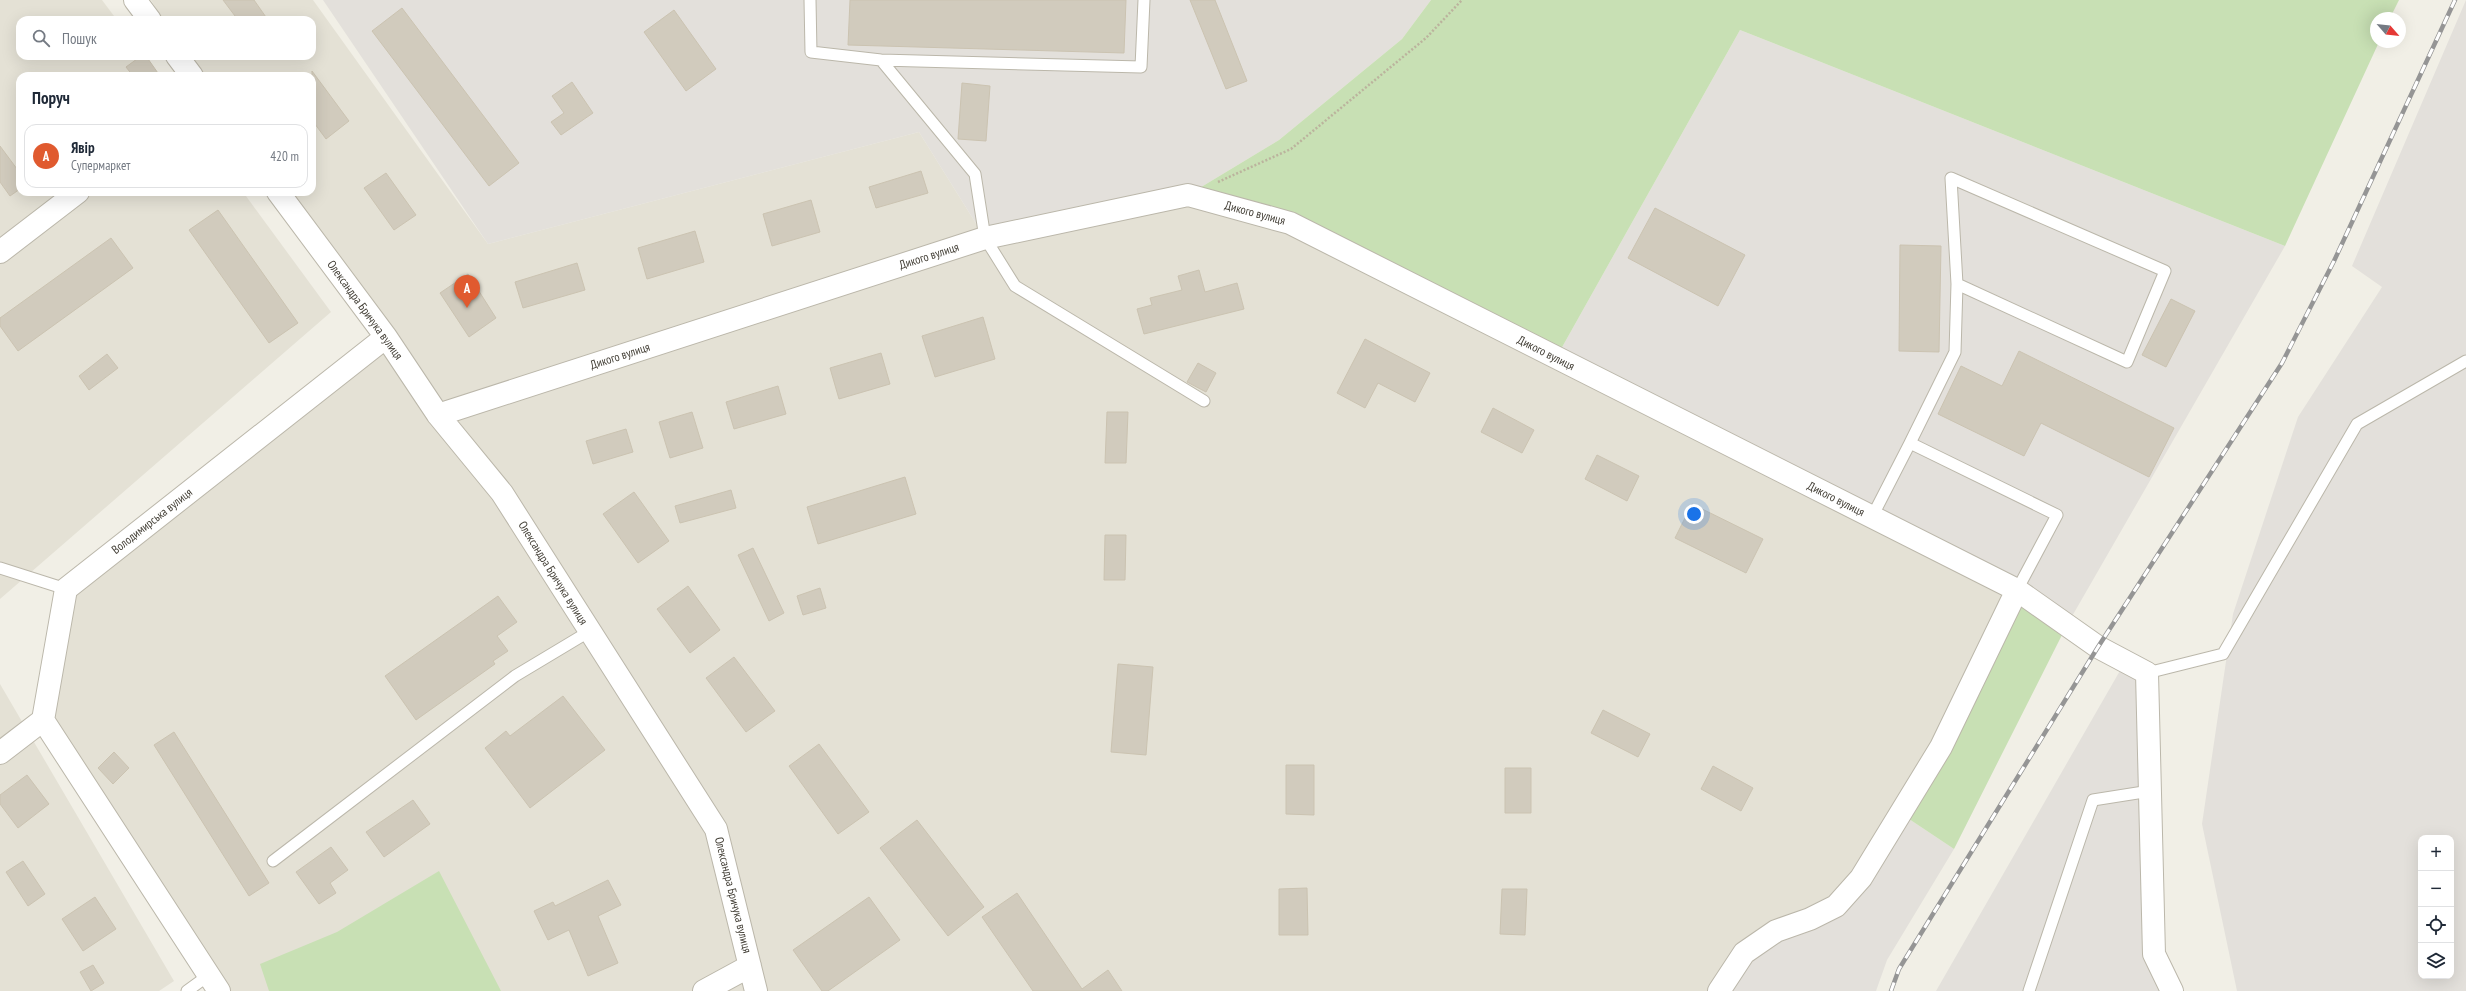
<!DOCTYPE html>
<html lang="uk">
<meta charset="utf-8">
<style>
:root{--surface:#fff;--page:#f2f2f3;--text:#1f2937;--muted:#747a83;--line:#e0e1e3;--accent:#e05a2f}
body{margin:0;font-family:"PT Sans Narrow",sans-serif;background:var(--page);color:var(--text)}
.controls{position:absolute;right:12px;bottom:12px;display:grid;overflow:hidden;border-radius:8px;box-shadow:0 4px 16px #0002}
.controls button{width:36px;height:36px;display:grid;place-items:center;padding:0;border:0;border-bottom:1px solid var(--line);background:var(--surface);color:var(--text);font:20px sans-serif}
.compass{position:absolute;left:2370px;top:12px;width:36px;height:36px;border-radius:50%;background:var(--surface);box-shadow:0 4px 16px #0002;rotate:118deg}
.you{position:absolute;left:1694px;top:514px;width:14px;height:14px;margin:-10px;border:3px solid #fff;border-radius:50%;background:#1a73e8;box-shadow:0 0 0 6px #1a73e833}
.badge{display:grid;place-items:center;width:26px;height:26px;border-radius:50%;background:var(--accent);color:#fff;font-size:13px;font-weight:700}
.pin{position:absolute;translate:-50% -33px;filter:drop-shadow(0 1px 2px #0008)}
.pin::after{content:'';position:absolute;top:21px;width:14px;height:12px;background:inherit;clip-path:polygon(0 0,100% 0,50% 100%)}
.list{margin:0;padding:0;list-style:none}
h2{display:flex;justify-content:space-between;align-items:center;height:52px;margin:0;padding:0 16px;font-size:17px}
h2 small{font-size:13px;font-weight:400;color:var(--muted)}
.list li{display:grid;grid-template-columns:26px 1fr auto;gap:12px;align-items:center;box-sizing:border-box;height:64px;margin:0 8px 8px;padding:0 8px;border:1px solid var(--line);border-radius:12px}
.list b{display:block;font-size:15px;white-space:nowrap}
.list p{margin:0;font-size:13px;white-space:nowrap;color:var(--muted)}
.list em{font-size:13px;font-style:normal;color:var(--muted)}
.icon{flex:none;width:22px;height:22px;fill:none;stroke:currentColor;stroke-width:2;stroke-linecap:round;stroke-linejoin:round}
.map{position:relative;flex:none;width:2466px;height:991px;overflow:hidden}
.search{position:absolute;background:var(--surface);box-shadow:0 4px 16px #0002;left:16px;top:16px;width:300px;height:44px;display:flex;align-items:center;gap:10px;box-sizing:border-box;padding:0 14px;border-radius:12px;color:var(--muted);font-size:15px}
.panel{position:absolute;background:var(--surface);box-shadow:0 4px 16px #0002;left:16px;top:72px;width:300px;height:124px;border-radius:12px}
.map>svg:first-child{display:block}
.residential{fill:#e4e1d5}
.industrial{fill:#e3e0db;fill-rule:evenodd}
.green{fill:#c8e0b4}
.building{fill:#d1cbbd;stroke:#cbc3b1}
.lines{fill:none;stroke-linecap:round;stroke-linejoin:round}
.lane-casing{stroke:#bbb7aa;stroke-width:13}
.street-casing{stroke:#bbb7aa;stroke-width:24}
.path{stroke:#bbb39d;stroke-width:2.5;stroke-dasharray:2 2;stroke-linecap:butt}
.lane{stroke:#fff;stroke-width:11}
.street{stroke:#fff;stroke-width:22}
.rail-casing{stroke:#959595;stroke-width:4.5}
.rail{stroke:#fff;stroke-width:3;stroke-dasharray:9;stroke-linecap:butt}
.labels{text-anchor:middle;stroke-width:3.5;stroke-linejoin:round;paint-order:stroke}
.street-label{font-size:12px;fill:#433f36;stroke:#fff}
</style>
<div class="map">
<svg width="2466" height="991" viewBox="0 0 2466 991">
<rect width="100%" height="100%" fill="#f1efe6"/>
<!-- residential -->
<path class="residential" d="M0,0H102L117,20H20V56H143L158,76H20V192H243L331,312L0,599Z
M151,0H313L488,244L919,132L985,238L1188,195L1290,223L2017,590L1861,878L1719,991H219L43,720L66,589L386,337L278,192H312V76H195L183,56H312V20H163Z
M0,684L174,981L159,991H0Z"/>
<!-- industrial -->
<path class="industrial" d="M323,0H1431L1402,39L1279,140L1188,195L985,238L919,132L488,244Z
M2466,0V991H2237L2202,824L2233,614L2298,417L2382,287L2352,266ZM2421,838H2451V976H2421Z
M1740,30L2285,246L2067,625L1556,358Z
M2125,662L2147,673L2154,954L2170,991H1936Z
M1900,813L1954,849L1887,960L1876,991H1719L1744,953L1836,906Z"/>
<!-- green -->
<path class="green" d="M1431,0H2399L2390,18H2376V42H2379L2285,246L1740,30L1556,358L1290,223L1188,195L1279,140L1402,39Z
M2017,590L2067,625L1954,849L1900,813Z
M439,871L501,991H269L260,964L337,932Z"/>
<!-- building -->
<path class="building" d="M223,0H254L268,20H238Z
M850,0H1126L1124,53L848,45Z
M1190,0H1215L1247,81L1226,89Z
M402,8L519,163L489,186L372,31Z
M674,10L716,69L686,91L644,32Z
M141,56H146L160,76H133L126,67Z
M312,71L349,121L326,139L312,120Z
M572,82L593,113L561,135L551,122L564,113L552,96Z
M962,83L990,86L986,141L958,139Z
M0,146L20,173V189L10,196L0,182Z
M921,171L928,193L876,208L869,187Z
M386,173L416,215L394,230L364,188Z
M811,200L820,232L772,246L763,214Z
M1655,208L1745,255L1718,306L1628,258Z
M218,210L298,323L269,343L189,230Z
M695,231L704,262L647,279L638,248Z
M111,238L133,268L18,351L0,326V318Z
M1900,245L1941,246L1939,352L1899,351Z
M577,263L585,290L523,308L515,282Z
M1199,270L1205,292L1237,283L1244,309L1144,334L1137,309L1152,305L1150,298L1182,290L1178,276Z
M468,274L496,318L469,337L440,293Z
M2171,299L2195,311L2166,367L2142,355Z
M983,317L995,359L935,377L922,336Z
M1365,339L1430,373L1415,402L1378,383L1365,408L1337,393Z
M2019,351L2174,428L2149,477L2041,423L2024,456L1938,414L1961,366L2002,386Z
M881,353L890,384L839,399L830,368Z
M107,354L118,368L89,390L79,376Z
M1198,363L1216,373L1206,392L1187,382Z
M778,386L786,414L734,429L726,402Z
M1493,408L1534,430L1522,453L1481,432Z
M692,412L703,448L670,458L659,422Z
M1107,412H1128L1126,463H1105Z
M626,429L633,452L593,464L586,441Z
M1597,455L1639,476L1627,501L1585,479Z
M905,477L916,514L818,544L807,507Z
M731,490L736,508L680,523L675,506Z
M634,492L669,541L638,563L603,514Z
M1692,504L1763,539L1746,573L1675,538Z
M1105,535H1126L1125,580H1104Z
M753,548L784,613L769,621L738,555Z
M688,586L720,630L690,653L657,609Z
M820,588L826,608L803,615L797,596Z
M498,596L517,622L497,636L508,651L493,661L495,664L416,720L385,676Z
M734,657L775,711L746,732L706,678Z
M1118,664L1153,667L1146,755L1111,752Z
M563,696L605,750L530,808L485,748L506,731L510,736Z
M1603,710L1650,734L1638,757L1591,733Z
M174,732L269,883L249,896L154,745Z
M819,744L869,812L838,834L789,766Z
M114,752L129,768L113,784L98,768Z
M1286,765H1314V815L1286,814Z
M1713,766L1753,788L1741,811L1701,789Z
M1505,768H1531V813H1505Z
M27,775L49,804L18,828L0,804V795Z
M413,800L430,824L384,857L366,832Z
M917,820L984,907L948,936L880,848Z
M331,847L348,870L330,883L336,893L319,904L296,872Z
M23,861L45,894L28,906L6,872Z
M608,880L621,905L598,916L618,963L588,976L569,930L548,940L534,911L553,902L555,906Z
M1307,888L1308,935H1279V889Z
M1502,889H1527L1525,935L1500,934Z
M1017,893L1082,989L1108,970L1122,991H1033L982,917Z
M95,897L116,929L83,951L62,919Z
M869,897L900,940L828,991H822L793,950Z
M93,965L104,983L91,991L80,972Z"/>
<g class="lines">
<!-- lane casing -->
<g class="lane-casing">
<path id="lane" d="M810,0L811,52L881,60L1141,67L1144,0
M881,60L975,174L985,238L1015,286L1204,401
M1957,284L2127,362L2165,271L1951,178L1957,284L1955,352L1910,443L2057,515L2017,590
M1872,517L1910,443
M0,568L66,589
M2147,673L2223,654L2357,424L2466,361
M273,861L515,676L590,631
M187,991L209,975
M2029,991L2093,800L2150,791"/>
</g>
<!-- street casing -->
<g class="street-casing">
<path id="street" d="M135,0L150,20
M177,56L192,76
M278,192L386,337L438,415L502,493L716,829L756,991
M0,252L78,192
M438,415L985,238L1188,195L1290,223L2017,590L2098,647L2147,673L2154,954L2172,991
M43,720L219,991
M0,753L43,720L66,589L386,337
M704,991L750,966
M1719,991L1744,953L1776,931L1810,919L1836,906L1861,878L1941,747L2017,590"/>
</g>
<!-- path -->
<path class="path" d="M1218,182L1291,149L1426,38L1462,0"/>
<!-- lane -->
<use href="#lane" class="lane"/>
<!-- street -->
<use href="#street" class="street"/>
<!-- rail casing -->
<g class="rail-casing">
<path id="rail" d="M1891,991L1899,969L2098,647L2282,363L2334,261L2455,0"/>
</g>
<!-- rail -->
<use href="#rail" class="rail"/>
</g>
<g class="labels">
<!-- street labels -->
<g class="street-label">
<text transform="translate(1255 213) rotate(15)" y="4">Дикого вулиця</text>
<text transform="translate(929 256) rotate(-18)" y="4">Дикого вулиця</text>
<text transform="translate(365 310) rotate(54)" y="4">Олександра Бричука вулиця</text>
<text transform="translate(1546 353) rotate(27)" y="4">Дикого вулиця</text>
<text transform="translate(620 356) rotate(-18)" y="4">Дикого вулиця</text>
<text transform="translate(1836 499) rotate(27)" y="4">Дикого вулиця</text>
<text transform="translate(152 521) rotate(-38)" y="4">Володимирська вулиця</text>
<text transform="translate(553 573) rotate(58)" y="4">Олександра Бричука вулиця</text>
<text transform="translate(733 895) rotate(76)" y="4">Олександра Бричука вулиця</text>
</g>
</g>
</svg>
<div class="controls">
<button>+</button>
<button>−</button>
<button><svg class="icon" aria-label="locate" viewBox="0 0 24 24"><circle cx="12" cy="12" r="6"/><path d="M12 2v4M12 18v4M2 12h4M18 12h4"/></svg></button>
<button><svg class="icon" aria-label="layers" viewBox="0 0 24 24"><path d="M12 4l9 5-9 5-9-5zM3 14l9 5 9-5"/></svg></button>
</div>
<svg class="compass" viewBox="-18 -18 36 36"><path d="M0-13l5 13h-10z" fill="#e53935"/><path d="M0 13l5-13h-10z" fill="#747a83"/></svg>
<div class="you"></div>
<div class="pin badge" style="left:467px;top:308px">A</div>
<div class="search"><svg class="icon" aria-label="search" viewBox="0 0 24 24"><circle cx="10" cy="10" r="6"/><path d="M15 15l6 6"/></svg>Пошук</div>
<section class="panel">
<h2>Поруч<small></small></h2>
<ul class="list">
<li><span class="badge">A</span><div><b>Явiр</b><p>Супермаркет</p></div><em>420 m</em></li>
</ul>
</section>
</div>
